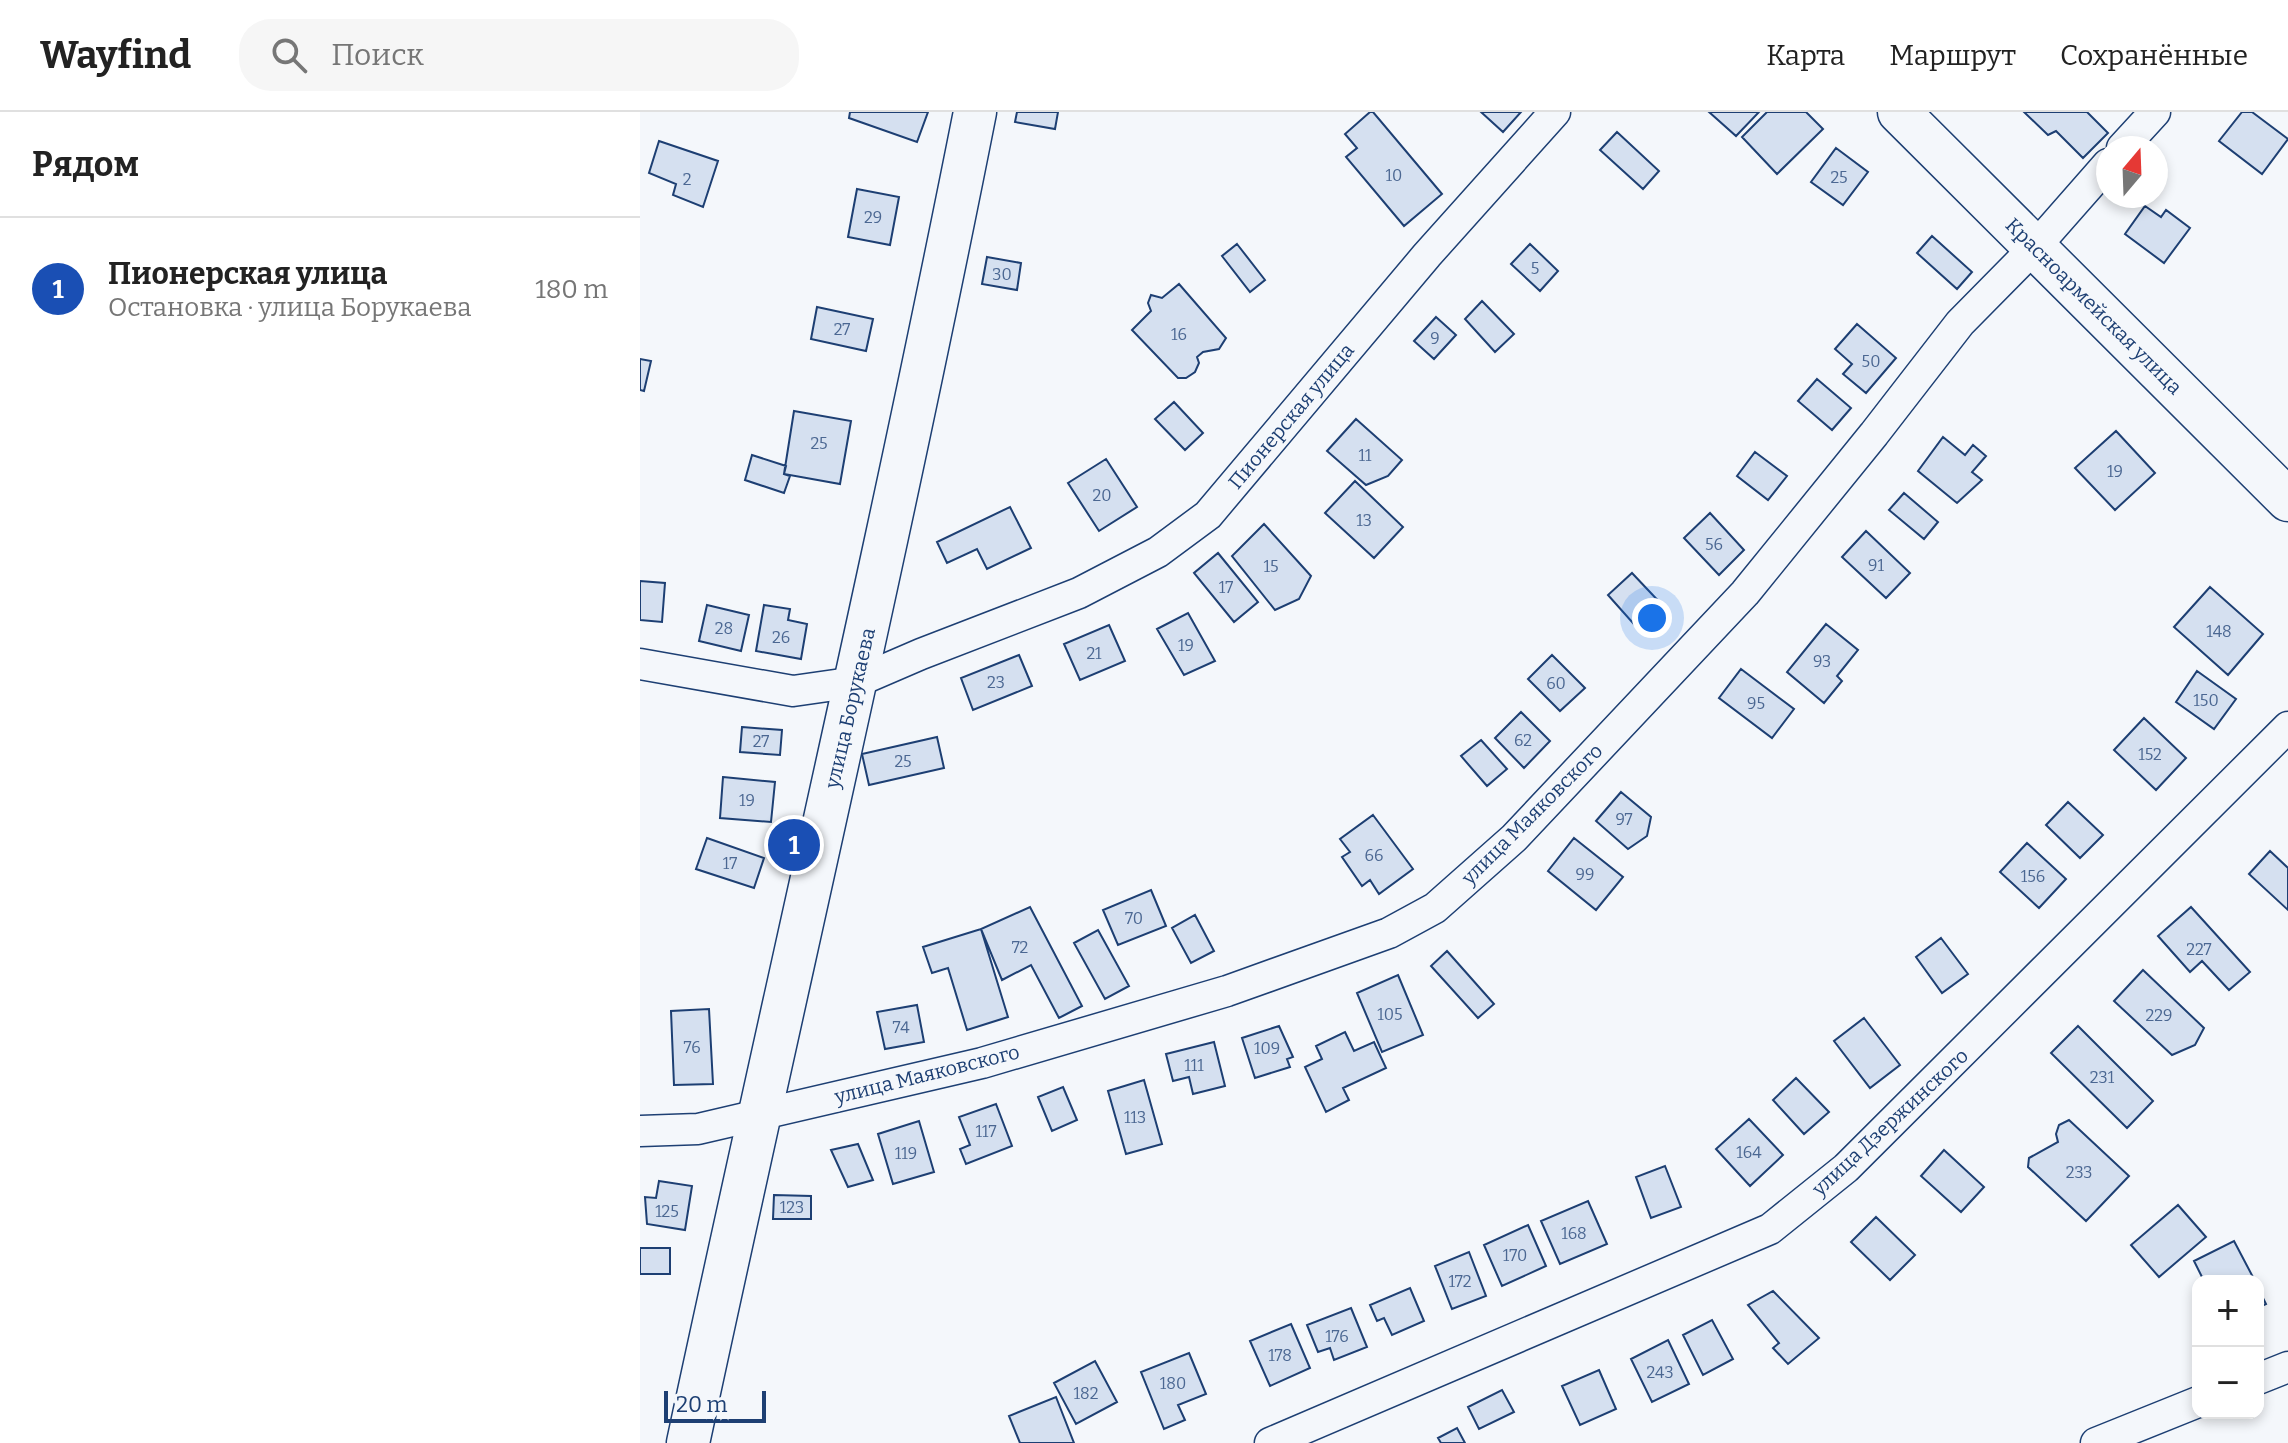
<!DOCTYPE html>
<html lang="ru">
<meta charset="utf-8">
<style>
:root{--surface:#fff;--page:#f6f6f6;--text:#222;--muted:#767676;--line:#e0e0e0;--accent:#c62828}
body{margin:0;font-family:Bitter,serif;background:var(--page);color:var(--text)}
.controls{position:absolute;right:24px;bottom:24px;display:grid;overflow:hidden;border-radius:16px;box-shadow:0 4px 12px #0003}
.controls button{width:72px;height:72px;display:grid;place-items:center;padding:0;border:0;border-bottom:2px solid var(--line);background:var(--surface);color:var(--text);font:40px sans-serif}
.compass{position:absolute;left:1456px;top:24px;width:72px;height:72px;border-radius:50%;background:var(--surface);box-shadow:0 4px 12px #0003;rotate:19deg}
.scale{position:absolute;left:24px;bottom:20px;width:102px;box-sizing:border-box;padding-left:8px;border:4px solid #1d3f73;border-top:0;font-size:22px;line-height:28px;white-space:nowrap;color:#1d3f73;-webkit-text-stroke:6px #f4f7fb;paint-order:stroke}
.you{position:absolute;left:1012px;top:506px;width:28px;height:28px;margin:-20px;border:6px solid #fff;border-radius:50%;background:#1a73e8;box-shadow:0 0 0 12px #1a73e833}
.badge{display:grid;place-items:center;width:52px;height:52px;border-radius:50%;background:var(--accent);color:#fff;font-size:26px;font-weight:700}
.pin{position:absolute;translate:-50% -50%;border:4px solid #fff;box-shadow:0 2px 8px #0006}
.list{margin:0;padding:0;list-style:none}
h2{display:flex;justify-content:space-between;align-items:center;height:104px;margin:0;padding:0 32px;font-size:34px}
h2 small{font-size:26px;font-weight:400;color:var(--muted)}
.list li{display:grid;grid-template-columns:52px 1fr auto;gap:24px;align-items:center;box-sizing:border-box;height:144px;padding:0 32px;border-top:2px solid var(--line)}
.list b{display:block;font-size:30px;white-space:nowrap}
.list p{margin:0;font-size:26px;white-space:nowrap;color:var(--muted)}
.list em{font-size:26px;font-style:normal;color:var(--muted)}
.icon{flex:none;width:44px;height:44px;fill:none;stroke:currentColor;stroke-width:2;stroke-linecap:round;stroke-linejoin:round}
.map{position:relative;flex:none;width:1648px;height:1331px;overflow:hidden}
header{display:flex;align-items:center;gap:48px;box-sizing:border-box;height:112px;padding:0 40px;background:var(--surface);border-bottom:2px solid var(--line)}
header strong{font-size:38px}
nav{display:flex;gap:44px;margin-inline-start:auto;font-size:28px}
.search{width:560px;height:72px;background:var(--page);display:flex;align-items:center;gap:20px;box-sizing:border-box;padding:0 28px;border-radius:32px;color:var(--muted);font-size:30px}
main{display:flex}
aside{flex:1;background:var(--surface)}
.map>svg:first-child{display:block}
.building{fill:#d5e0f0;stroke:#1d3f73;stroke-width:2}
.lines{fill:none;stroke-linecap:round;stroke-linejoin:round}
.street-casing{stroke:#1d3f73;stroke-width:33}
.secondary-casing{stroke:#1d3f73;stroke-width:45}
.street{stroke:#f4f7fb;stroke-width:30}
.secondary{stroke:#f4f7fb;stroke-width:42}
.labels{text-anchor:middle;stroke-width:6;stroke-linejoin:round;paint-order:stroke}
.number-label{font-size:16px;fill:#4b6792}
.street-label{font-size:20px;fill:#1d3f73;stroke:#f4f7fb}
</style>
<header>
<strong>Wayfind</strong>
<div class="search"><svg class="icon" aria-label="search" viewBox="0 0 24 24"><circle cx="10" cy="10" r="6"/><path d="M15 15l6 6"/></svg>Поиск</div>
<nav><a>Карта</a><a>Маршрут</a><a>Сохранённые</a></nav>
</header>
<main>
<aside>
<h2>Рядом<small></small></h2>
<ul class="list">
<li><span class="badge" style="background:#1a4fb4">1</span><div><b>Пионерская улица</b><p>Остановка · улица Борукаева</p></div><em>180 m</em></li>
</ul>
</aside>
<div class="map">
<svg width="1648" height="1331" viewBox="0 0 1648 1331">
<rect width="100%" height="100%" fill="#f4f7fb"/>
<!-- building -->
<path class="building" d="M210,0H288L277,30L209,6Z
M377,0H418L415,17L375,10Z
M730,0H733L802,82L764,114L706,45L717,36L705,22Z
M841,0H881L863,20Z
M1069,0H1119L1096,24Z
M1127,0H1166L1183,17L1137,62L1102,25Z
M1384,0H1447L1468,21L1443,46L1416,19L1408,23Z
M1602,0H1612L1648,27L1622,62L1579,29Z
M977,20L1019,59L1003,77L960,38Z
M19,29L78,49L63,95L33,83L36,72L9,61Z
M1196,36L1228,60L1203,93L1171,70Z
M217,77L259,85L250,133L208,125Z
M1505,94L1521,105L1526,98L1550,116L1524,151L1485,122Z
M1292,124L1332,160L1317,177L1277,141Z
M597,132L625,168L610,180L582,144Z
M890,132L918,159L900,179L871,152Z
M347,145L381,151L377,178L342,172Z
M539,172L586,226L579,237L563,240L557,245L559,251L555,260L546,266H538L492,218L511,199L508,191L511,183L522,186Z
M842,189L874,222L855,240L825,207Z
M177,195L233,207L226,239L171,227Z
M796,205L816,223L794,247L774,229Z
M1217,212L1256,246L1226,281L1203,262L1212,252L1195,237Z
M0,247L11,249L4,279L0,278Z
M1177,267L1211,296L1192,318L1158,289Z
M534,290L563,321L545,338L515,307Z
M154,299L211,309L200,372L144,362Z
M716,307L762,348L748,364L726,373L687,339Z
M1476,319L1515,361L1475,398L1435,356Z
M1303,325L1325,343L1333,333L1346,344L1332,360L1342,368L1317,391L1278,359Z
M1115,340L1147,364L1128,388L1097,364Z
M112,343L146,354L144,362L150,364L144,381L105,368Z
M466,347L497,395L459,419L428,371Z
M715,369L763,415L734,446L685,401Z
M1264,381L1298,410L1284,427L1249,398Z
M370,395L391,436L347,457L337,437L307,451L297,430Z
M1070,401L1104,438L1079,463L1044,426Z
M624,412L671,464L659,487L635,498L592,444Z
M1226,419L1270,461L1246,486L1202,445Z
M578,441L618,490L594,510L554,461Z
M992,461L1025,496L1017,509L1000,519L968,483Z
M0,469L25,471L22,510L0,508Z
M1570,475L1623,522L1588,563L1534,515Z
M67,493L109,503L101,539L59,529Z
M124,493L150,497L148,508L167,512L161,547L116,539Z
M548,501L575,549L544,563L517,517Z
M1186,512L1218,538L1197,564L1202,569L1184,591L1147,560Z
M469,513L485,549L440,568L424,532Z
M379,543L392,574L333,598L321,566Z
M912,543L945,576L920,599L888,567Z
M1101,557L1154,597L1132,626L1079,586Z
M1557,559L1596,587L1574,617L1536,590Z
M881,600L910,629L884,656L855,626Z
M1504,606L1546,646L1516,678L1474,638Z
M102,615L142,618L140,643L100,640Z
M297,625L304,656L229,673L222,642Z
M841,628L867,657L847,674L821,644Z
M83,665L135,670L131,710L80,706Z
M981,680L1011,705L1007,724L988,737L956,709Z
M1428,690L1463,723L1440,746L1406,713Z
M733,703L773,757L739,782L730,768L722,774L702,745L710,740L700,727Z
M67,726L124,746L114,776L56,757Z
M934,726L983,765L956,798L908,759Z
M1387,731L1426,767L1399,796L1360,760Z
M1630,739L1648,756V798L1609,762Z
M511,778L526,814L478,833L463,798Z
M390,795L442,894L419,906L391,853L362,868L341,817Z
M1551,795L1610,860L1589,878L1562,849L1550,860L1518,824Z
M555,803L574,839L551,851L532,816Z
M341,817L368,905L327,918L308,856L292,861L283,835Z
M458,818L489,874L465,887L434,831Z
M1301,826L1328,862L1302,881L1276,845Z
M807,839L854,892L838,906L791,854Z
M1503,858L1564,916L1555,933L1532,943L1474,889Z
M758,863L783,923L742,940L717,881Z
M277,893L284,930L245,937L237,900Z
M69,897L73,972L34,973L31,899Z
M1224,906L1260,953L1230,976L1194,929Z
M639,914L653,945L647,947L650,955L615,966L602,926Z
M1438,914L1513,989L1487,1016L1411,941Z
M705,920L714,939L734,930L746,956L703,976L709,988L686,1000L665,955L682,947L676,934Z
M574,930L585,974L553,982L549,965L533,969L526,942Z
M1156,966L1189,1000L1164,1022L1133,988Z
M504,968L522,1032L486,1042L468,979Z
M423,975L437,1008L412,1019L398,985Z
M356,992L372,1034L326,1052L320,1037L330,1033L319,1005Z
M1109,1007L1143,1043L1110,1074L1076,1037Z
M1429,1008L1489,1064L1446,1109L1388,1055L1389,1046L1418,1030L1416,1022L1419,1013Z
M279,1009L294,1060L253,1072L238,1022Z
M218,1032L233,1068L208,1075L191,1038Z
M1304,1038L1344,1075L1321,1100L1281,1064Z
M1025,1054L1041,1095L1011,1106L996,1065Z
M19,1069L52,1074L45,1118L7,1112L5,1085L16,1086Z
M134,1083L171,1084V1107H133Z
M948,1089L967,1132L920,1152L901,1109Z
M1538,1093L1566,1125L1519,1165L1491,1133Z
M1236,1105L1275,1143L1250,1168L1211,1130Z
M888,1113L906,1154L862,1174L844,1133Z
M1594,1129L1615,1169H1564L1554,1149Z
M0,1136H30V1162H0Z
M829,1140L846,1184L812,1197L795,1154Z
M770,1176L784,1209L752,1223L744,1206L737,1209L730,1193Z
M1618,1176L1626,1192L1618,1196Z
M1133,1179L1179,1226L1148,1252L1133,1236L1139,1231L1108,1193Z
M711,1196L727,1235L694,1248L690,1236L678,1240L667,1213Z
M1072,1208L1093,1247L1063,1263L1043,1223Z
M651,1212L670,1256L630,1274L610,1229Z
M1028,1228L1049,1272L1012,1290L991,1247Z
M549,1241L566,1282L538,1293L545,1308L524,1317L501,1260Z
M455,1249L477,1290L436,1312L414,1271Z
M959,1258L976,1297L940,1313L922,1274Z
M862,1278L874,1300L839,1317L828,1295Z
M416,1285L434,1331H380L369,1304Z
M817,1316L825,1331H801L798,1326Z"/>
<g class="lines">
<!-- street casing -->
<g class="street-casing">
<path id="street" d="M1482,36L1515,0
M0,552L153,579L216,570L281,542L439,481L518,440L568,403L787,143L915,0
M0,1019L58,1017L342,951L587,879L749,821L795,796L874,726L1105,481L1234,322L1320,211L1395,135L1468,52
M1618,1267L1648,1255
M630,1331L1130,1117L1206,1056L1648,615
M1456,1331L1558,1290"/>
</g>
<!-- secondary casing -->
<g class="secondary-casing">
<path id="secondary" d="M1259,0L1648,388
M48,1331C143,887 247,445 335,0"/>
</g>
<!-- street -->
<use href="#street" class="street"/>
<!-- secondary -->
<use href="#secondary" class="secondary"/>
</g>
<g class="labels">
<!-- number labels -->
<g class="number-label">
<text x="754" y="69">10</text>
<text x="1199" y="71">25</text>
<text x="47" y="73">2</text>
<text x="233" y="111">29</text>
<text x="895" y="162">5</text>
<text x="362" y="168">30</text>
<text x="202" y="223">27</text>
<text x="539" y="228">16</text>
<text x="795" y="232">9</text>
<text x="1231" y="255">50</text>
<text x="179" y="337">25</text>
<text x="725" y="349">11</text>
<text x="1475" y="365">19</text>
<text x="462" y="389">20</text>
<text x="724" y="414">13</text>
<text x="1074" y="438">56</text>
<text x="1236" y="459">91</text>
<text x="631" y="460">15</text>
<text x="586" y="481">17</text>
<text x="84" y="522">28</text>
<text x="1579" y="525">148</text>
<text x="141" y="531">26</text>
<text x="546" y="539">19</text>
<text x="454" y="547">21</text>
<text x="1182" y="555">93</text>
<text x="356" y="576">23</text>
<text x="916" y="577">60</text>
<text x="1566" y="594">150</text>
<text x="1116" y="597">95</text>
<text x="883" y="634">62</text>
<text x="121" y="635">27</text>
<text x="1510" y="648">152</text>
<text x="263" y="655">25</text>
<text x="107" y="694">19</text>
<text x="984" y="713">97</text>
<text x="734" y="749">66</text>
<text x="90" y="757">17</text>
<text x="945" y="768">99</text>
<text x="1393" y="770">156</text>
<text x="494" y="812">70</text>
<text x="380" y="841">72</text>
<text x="1559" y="843">227</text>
<text x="750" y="908">105</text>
<text x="1519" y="909">229</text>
<text x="261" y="921">74</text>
<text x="52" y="941">76</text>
<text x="627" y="942">109</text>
<text x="554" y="959">111</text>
<text x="1462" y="971">231</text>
<text x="495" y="1011">113</text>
<text x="346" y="1025">117</text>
<text x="1109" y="1046">164</text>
<text x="266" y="1047">119</text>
<text x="1439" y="1066">233</text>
<text x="152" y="1101">123</text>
<text x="27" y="1105">125</text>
<text x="934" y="1127">168</text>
<text x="875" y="1149">170</text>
<text x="820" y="1175">172</text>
<text x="697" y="1230">176</text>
<text x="640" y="1249">178</text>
<text x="1020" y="1266">243</text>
<text x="533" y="1277">180</text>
<text x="446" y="1287">182</text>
</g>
<!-- street labels -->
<g class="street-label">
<text transform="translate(1454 194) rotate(45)" y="7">Красноармейская улица</text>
<text transform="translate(651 304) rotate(-50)" y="7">Пионерская улица</text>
<text transform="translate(210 596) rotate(-77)" y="7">улица Борукаева</text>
<text transform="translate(892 702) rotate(-45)" y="7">улица Маяковского</text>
<text transform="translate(287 962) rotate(-14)" y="7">улица Маяковского</text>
<text transform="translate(1250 1010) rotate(-43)" y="7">улица Дзержинского</text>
</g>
</g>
</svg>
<div class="controls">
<button>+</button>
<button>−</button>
</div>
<svg class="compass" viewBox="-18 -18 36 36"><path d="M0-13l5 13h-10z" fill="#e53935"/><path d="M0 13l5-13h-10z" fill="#767676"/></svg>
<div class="scale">20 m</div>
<div class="you"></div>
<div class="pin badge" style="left:154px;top:733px;background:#1a4fb4">1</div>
</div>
</main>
